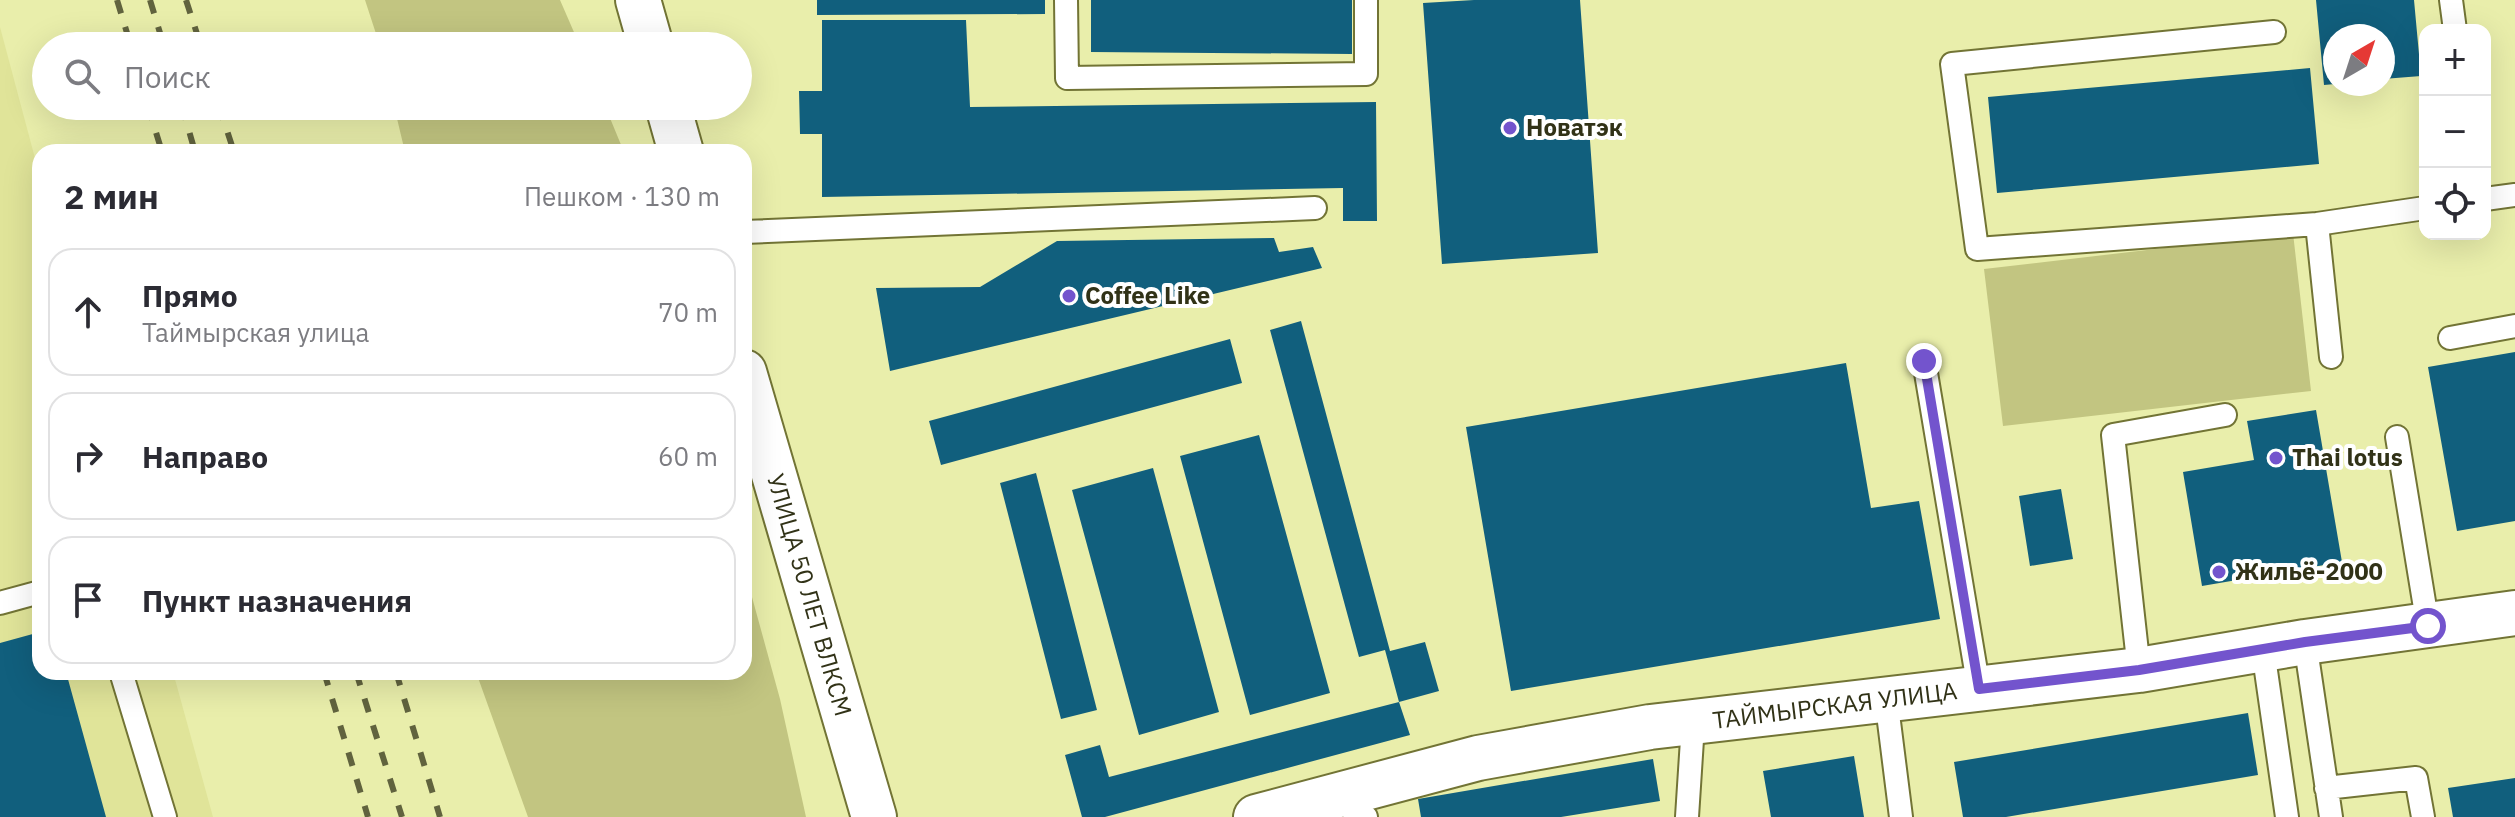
<!DOCTYPE html>
<html lang="ru">
<meta charset="utf-8">
<style>
:root{--surface:#fff;--page:#f2f2f3;--text:#2b2b33;--muted:#7c7c81;--line:#e1e1e2}
body{margin:0;font-family:"IBM Plex Sans",sans-serif;background:var(--page);color:var(--text)}
.controls{position:absolute;right:24px;top:24px;display:grid;overflow:hidden;border-radius:16px;box-shadow:0 8px 32px #0002}
.controls button{width:72px;height:72px;display:grid;place-items:center;padding:0;border:0;border-bottom:2px solid var(--line);background:var(--surface);color:var(--text);font:40px sans-serif}
.compass{position:absolute;left:2323px;top:24px;width:72px;height:72px;border-radius:50%;background:var(--surface);box-shadow:0 8px 32px #0002;rotate:39deg}
.stop{position:absolute;width:24px;height:24px;margin:-18px;border:6px solid #7354cd;border-radius:50%;background:#fff}
.stop.end{background:#7354cd;border-color:#fff;box-shadow:0 2px 8px #0008}
.list{margin:0;padding:0;list-style:none}
h2{display:flex;justify-content:space-between;align-items:center;height:104px;margin:0;padding:0 32px;font-size:34px}
h2 small{font-size:26px;font-weight:400;color:var(--muted)}
.list li{display:grid;grid-template-columns:52px 1fr auto;gap:24px;align-items:center;box-sizing:border-box;height:128px;margin:0 16px 16px;padding:0 16px;border:2px solid var(--line);border-radius:24px}
.list b{display:block;font-size:30px;white-space:nowrap}
.list p{margin:0;font-size:26px;white-space:nowrap;color:var(--muted)}
.list em{font-size:26px;font-style:normal;color:var(--muted)}
.icon{flex:none;width:44px;height:44px;fill:none;stroke:currentColor;stroke-width:2;stroke-linecap:round;stroke-linejoin:round}
.map{position:relative;flex:none;width:2515px;height:817px;overflow:hidden}
.search{position:absolute;background:var(--surface);box-shadow:0 8px 32px #0002;left:32px;top:32px;width:720px;height:88px;display:flex;align-items:center;gap:20px;box-sizing:border-box;padding:0 28px;border-radius:44px;color:var(--muted);font-size:30px}
.panel{position:absolute;background:var(--surface);box-shadow:0 8px 32px #0002;left:32px;top:144px;width:720px;height:536px;border-radius:24px}
.map>svg:first-child{display:block}
.built{fill:#e0e499}
.green{fill:#c2c581}
.building{fill:#115f7d}
.lines{fill:none;stroke-linecap:round;stroke-linejoin:round}
.service-casing{stroke:#727435;stroke-width:26}
.minor-casing{stroke:#727435;stroke-width:48}
.tertiary-casing{stroke:#727435;stroke-width:48}
.service{stroke:#fff;stroke-width:22}
.minor{stroke:#fff;stroke-width:44}
.tertiary{stroke:#fff;stroke-width:44}
.rail{stroke:#61633e;stroke-width:6;stroke-dasharray:14 14;stroke-linecap:butt}
.route{stroke:#7354cd;stroke-width:10}
.poi-dot{fill:#7354cd;stroke:#fff;stroke-width:3}
.labels{text-anchor:middle;stroke-width:8;stroke-linejoin:round;paint-order:stroke}
.poi-label{font-size:24px;font-weight:bold;fill:#313217;stroke:#fff;text-anchor:start}
.street-label{font-size:24px;fill:#313217;stroke:#fff}
</style>
<div class="map">
<svg width="2515" height="817" viewBox="0 0 2515 817">
<rect width="100%" height="100%" fill="#e9eeab"/>
<!-- built -->
<path class="built" d="M0,27L40,177V672H173L213,817H0Z"/>
<!-- green -->
<path class="green" d="M365,0H560L580,46H380Z
M394,106H605L624,152H405Z
M2293,233L2311,391L2003,426L1984,269Z
M744,568L780,699L806,817H528L476,672H744Z"/>
<!-- building -->
<path class="building" d="M817,0H1045V14L817,15Z
M1091,0H1352V54L1091,52Z
M1474,0H1580L1598,253L1442,264L1423,3Z
M2316,0H2414L2421,76L2383,79V36H2335V84L2324,85Z
M822,20H966L970,107L1376,102L1377,221H1343V188L822,197V134H800L799,91H822Z
M2310,68L2319,164L1997,193L1988,97Z
M1274,238L1279,252L1313,247L1322,268L890,371L876,288L980,287L1057,241Z
M1301,321L1390,651L1425,642L1439,691L1399,702L1385,650L1359,657L1270,330Z
M1230,339L1242,383L941,465L929,421Z
M2515,352V521L2457,531L2428,367Z
M1846,363L1871,508L1919,501L1940,619L1511,691L1466,427Z
M2316,410L2342,562L2202,586L2183,472L2254,460L2247,421Z
M1259,435L1330,693L1250,715L1180,456Z
M1153,468L1219,712L1139,735L1072,490Z
M1036,473L1097,710L1061,719L1000,483Z
M2061,489L2073,559L2030,566L2019,496Z
M40,632V672H66L106,817H0V643Z
M1399,702L1410,735L1105,817H1082L1065,755L1100,745L1109,777Z
M2248,713L2258,775L2006,817H1963L1954,762Z
M1854,756L1864,817H1771L1763,771Z
M1653,759L1660,801L1561,817H1421L1418,799Z
M2515,778V817H2453L2448,788Z"/>
<g class="lines">
<!-- service casing -->
<g class="service-casing">
<path id="service" d="M1066,0L1067,78L1366,74V0
M2451,0L2455,30
M2274,32L1952,64L1977,249L2317,224L2425,208
M2485,199L2515,195
M2317,224L2331,357
M744,232L1315,208
M2450,338L2515,326
M1924,361L1979,689
M2397,437L2428,626
M0,603L40,592
M2305,642L2331,817
M2263,650L2287,817
M2139,670L2113,435L2225,415
M121,672L165,817
M1886,698L1901,817
M2326,788L2416,778L2423,817
M1335,799L1366,817
M1687,817L1693,724"/>
</g>
<!-- minor casing -->
<g class="minor-casing">
<path id="minor" d="M1256,817L1478,758L1650,727L2139,670L2305,642L2515,613"/>
</g>
<!-- tertiary casing -->
<g class="tertiary-casing">
<path id="tertiary" d="M638,0L651,46
M668,106L681,152
M744,372L874,817"/>
</g>
<!-- service -->
<use href="#service" class="service"/>
<!-- minor -->
<use href="#minor" class="minor"/>
<!-- tertiary -->
<use href="#tertiary" class="tertiary"/>
<!-- rail -->
<path class="rail" d="M117,0L131,46
M150,0L164,46
M186,0L201,46
M148,106L162,152
M182,106L195,152
M219,106L234,152
M324,672L368,817
M356,672L402,817
M396,672L440,817"/>
</g>
<g class="lines">
<!-- route -->
<path class="route" d="M1924,361L1979,689L2139,670L2305,642L2428,626"/>
</g>
<!-- markers -->
<g class="poi-dot">
<circle cx="1510" cy="128" r="8"/>
<circle cx="1069" cy="296" r="8"/>
<circle cx="2276" cy="458" r="8"/>
<circle cx="2219" cy="572" r="8"/>
</g>
<g class="labels">
<!-- poi labels -->
<g class="poi-label">
<text x="1526" y="136">Новатэк</text>
<text x="1085" y="304">Coffee Like</text>
<text x="2292" y="466">Thai lotus</text>
<text x="2235" y="580">Жильё-2000</text>
</g>
<!-- street labels -->
<g class="street-label">
<text transform="translate(809 595) rotate(74)" y="8">УЛИЦА 50 ЛЕТ ВЛКСМ</text>
<text transform="translate(1835 706) rotate(-7)" y="8">ТАЙМЫРСКАЯ УЛИЦА</text>
</g>
</g>
</svg>
<div class="controls">
<button>+</button>
<button>−</button>
<button><svg class="icon" aria-label="locate" viewBox="0 0 24 24"><circle cx="12" cy="12" r="6"/><path d="M12 2v4M12 18v4M2 12h4M18 12h4"/></svg></button>
</div>
<svg class="compass" viewBox="-18 -18 36 36"><path d="M0-13l5 13h-10z" fill="#e53935"/><path d="M0 13l5-13h-10z" fill="#7c7c81"/></svg>
<div class="stop" style="left:2428px;top:626px"></div>
<div class="stop end" style="left:1924px;top:361px"></div>
<div class="search"><svg class="icon" aria-label="search" viewBox="0 0 24 24"><circle cx="10" cy="10" r="6"/><path d="M15 15l6 6"/></svg>Поиск</div>
<section class="panel">
<h2>2 мин<small>Пешком · 130 m</small></h2>
<ul class="list">
<li><svg class="icon" aria-label="ahead" viewBox="0 0 24 24"><path d="M12 20V5M6 11l6-6 6 6"/></svg><div><b>Прямо</b><p>Таймырская улица</p></div><em>70 m</em></li>
<li><svg class="icon" aria-label="right" viewBox="0 0 24 24"><path d="M7 20v-9h11M14 6l5 5-5 5"/></svg><div><b>Направо</b></div><em>60 m</em></li>
<li><svg class="icon" aria-label="arrive" viewBox="0 0 24 24"><path d="M6 21V4h12l-3 4 3 4H6"/></svg><div><b>Пункт назначения</b></div></li>
</ul>
</section>
</div>
